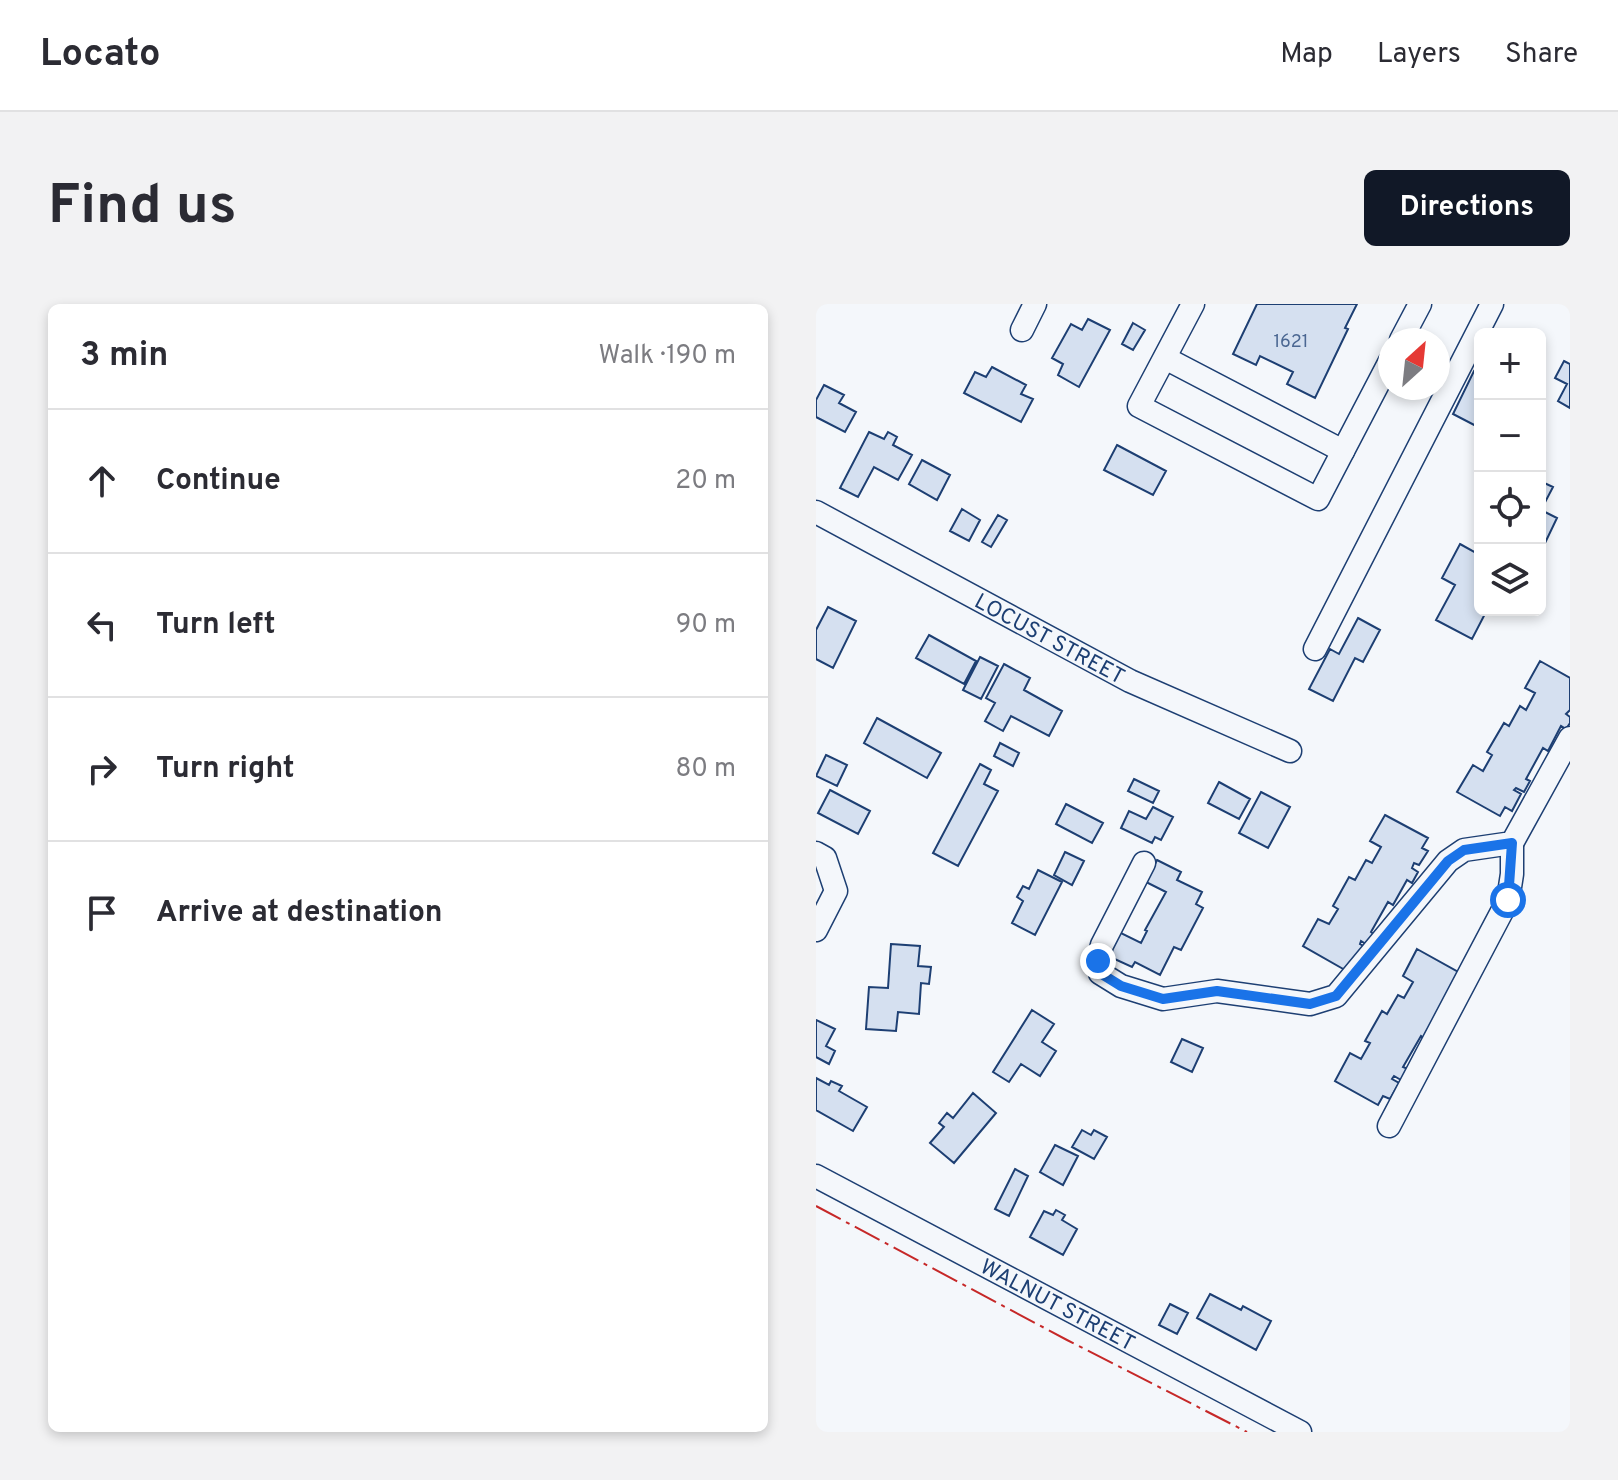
<!DOCTYPE html>
<meta charset="utf-8">
<style>
:root{--surface:#fff;--page:#f2f2f3;--text:#2b2b33;--muted:#7c7c81;--line:#e1e1e2;--accent:#111827}
body{margin:0;font-family:Overpass,sans-serif;background:var(--page);color:var(--text)}
.controls{position:absolute;right:24px;top:24px;display:grid;overflow:hidden;border-radius:12px;box-shadow:0 4px 12px #0003}
.controls button{width:72px;height:72px;display:grid;place-items:center;padding:0;border:0;border-bottom:2px solid var(--line);background:var(--surface);color:var(--text);font:40px sans-serif}
.compass{position:absolute;left:562px;top:24px;width:72px;height:72px;border-radius:50%;background:var(--surface);box-shadow:0 4px 12px #0003;rotate:27deg}
.stop{position:absolute;width:24px;height:24px;margin:-18px;border:6px solid #1a73e8;border-radius:50%;background:#fff}
.stop.end{background:#1a73e8;border-color:#fff;box-shadow:0 2px 8px #0008}
.list{margin:0;padding:0;list-style:none}
h2{display:flex;justify-content:space-between;align-items:center;height:104px;margin:0;padding:0 32px;font-size:34px}
h2 small{font-size:26px;font-weight:400;color:var(--muted)}
.list li{display:grid;grid-template-columns:52px 1fr auto;gap:24px;align-items:center;box-sizing:border-box;height:144px;padding:0 32px;border-top:2px solid var(--line)}
.list b{display:block;font-size:30px;white-space:nowrap}
.list em{font-size:26px;font-style:normal;color:var(--muted)}
.icon{flex:none;width:44px;height:44px;fill:none;stroke:currentColor;stroke-width:2;stroke-linecap:round;stroke-linejoin:round}
.map{position:relative;flex:none;width:754px;height:1128px;overflow:hidden;border-radius:12px}
header{display:flex;align-items:center;gap:48px;box-sizing:border-box;height:112px;padding:0 40px;background:var(--surface);border-bottom:2px solid var(--line)}
header strong{font-size:38px}
nav{display:flex;gap:44px;margin-inline-start:auto;font-size:28px}
.intro{display:flex;align-items:center;justify-content:space-between;box-sizing:border-box;height:192px;padding:0 48px}
h1{margin:0;font-size:56px}
.button{padding:20px 36px;border-radius:12px;background:var(--accent);color:#fff;font-size:28px;font-weight:700}
main{display:flex;gap:48px;padding:0 48px}
aside{flex:1;background:var(--surface);border-radius:12px;box-shadow:0 4px 12px #0003}
.map>svg:first-child{display:block}
.building{fill:#d5e0f0;stroke:#1d3f73;stroke-width:2}
.lines{fill:none;stroke-linecap:round;stroke-linejoin:round}
.minor-casing{stroke:#1d3f73;stroke-width:25}
.minor{stroke:#f4f7fb;stroke-width:22}
.power{stroke:#c62828;stroke-width:2;stroke-dasharray:28 6 4 6;stroke-linecap:butt}
.route{stroke:#1a73e8;stroke-width:10}
.labels{text-anchor:middle;stroke-width:6;stroke-linejoin:round;paint-order:stroke}
.number-label{font-size:18px;fill:#4b6792}
.street-label{font-size:22px;fill:#1d3f73;stroke:#f4f7fb}
</style>
<header>
<strong>Locato</strong>
<nav><a>Map</a><a>Layers</a><a>Share</a></nav>
</header>
<div class="intro"><h1>Find us</h1><a class="button">Directions</a></div>
<main>
<aside>
<h2>3 min<small>Walk · 190 m</small></h2>
<ul class="list">
<li><svg class="icon" aria-label="ahead" viewBox="0 0 24 24"><path d="M12 20V5M6 11l6-6 6 6"/></svg><div><b>Continue</b></div><em>20 m</em></li>
<li><svg class="icon" aria-label="left" viewBox="0 0 24 24"><path d="M17 20v-9H6M10 6l-5 5 5 5"/></svg><div><b>Turn left</b></div><em>90 m</em></li>
<li><svg class="icon" aria-label="right" viewBox="0 0 24 24"><path d="M7 20v-9h11M14 6l5 5-5 5"/></svg><div><b>Turn right</b></div><em>80 m</em></li>
<li><svg class="icon" aria-label="arrive" viewBox="0 0 24 24"><path d="M6 21V4h12l-3 4 3 4H6"/></svg><div><b>Arrive at destination</b></div></li>
</ul>
</aside>
<div class="map">
<svg width="754" height="1128" viewBox="0 0 754 1128">
<rect width="100%" height="100%" fill="#f4f7fb"/>
<!-- building -->
<path class="building" d="M441,0H541L529,24L532,25L499,94L471,80L477,68L444,52L440,61L417,50Z
M272,15L294,26L263,83L242,71L247,60L236,54L255,20L266,26Z
M317,19L329,26L317,46L306,40Z
M748,57L754,60V104L742,97L751,80L739,74Z
M176,63L210,81L205,90L217,95L205,118L148,89L159,68L170,73Z
M658,67L664,70V124L637,110Z
M8,81L28,91L23,99L40,108L29,128L0,113V96Z
M53,128L68,135L72,128L81,133L77,141L96,151L82,176L58,163L42,193L24,184Z
M301,141L350,167L337,191L288,166Z
M106,156L134,171L121,196L93,180Z
M724,177L737,183L725,206L741,214L729,239L724,236Z
M146,205L164,216L153,237L134,227Z
M182,211L191,216L175,243L166,238Z
M644,240L664,251V306H671L656,335L620,316L639,281L626,274Z
M12,303L40,317L17,364L0,355V326Z
M542,314L564,326L547,358L539,354L517,397L493,385L514,345L523,350Z
M113,331L160,357L148,380L100,354Z
M164,353L182,362L165,395L147,386Z
M724,357L754,374V406L750,410L754,413V419L750,425L745,422L732,447L727,444L710,475L714,477L708,488L700,484L698,486L705,490L696,507L689,503L684,512L641,488L657,461L667,467L676,451L671,448L688,419L693,422L704,402L710,406L719,389L709,384Z
M188,360L214,374L208,386L246,407L233,432L195,412L187,427L169,417L179,399L170,394Z
M61,414L125,449L111,474L48,439Z
M184,439L203,449L197,462L178,452Z
M10,451L31,461L21,482L0,472Z
M164,460L175,466L168,480L182,487L142,562L117,549Z
M318,475L343,487L337,499L312,487Z
M403,478L434,495L423,515L392,499Z
M14,486L54,507L42,530L2,509Z
M445,488L474,503L452,544L423,529Z
M250,500L287,519L276,539L240,520Z
M337,503L357,513L345,536L339,533L336,539L305,524L313,507L330,515Z
M569,511L612,534L606,544L612,547L603,561L598,559L596,564L602,568L596,579L591,576L577,601L572,598L555,628L559,631L553,642L545,637L544,640L551,644L542,661L535,657L529,666L487,642L502,615L513,620L522,605L517,602L533,573L539,576L550,556L556,559L565,543L554,537Z
M249,548L268,557L256,581L238,571Z
M341,556L365,568L361,576L386,588L380,600L387,604L365,646L358,643L344,671L319,658L316,663L292,652L303,628L325,639L331,627L329,626L350,588L330,578Z
M222,566L246,578L219,631L196,619L207,597L201,593L207,582L213,585Z
M75,640L104,642L102,662L115,663L113,680L105,679L103,710L82,708L80,727L50,725L53,683L72,684Z
M601,645L644,669L609,735L605,732L587,763L592,765L585,776L578,772L576,775L583,779L574,795L567,792L562,801L519,777L534,749L545,755L554,739L549,737L566,707L571,710L582,691L588,694L597,678L587,672Z
M216,706L238,720L226,738L240,747L224,772L205,760L193,778L177,768Z
M0,716L19,725L10,742L19,747L13,760L0,753Z
M366,735L387,744L376,768L355,758Z
M0,774L13,781L15,777L26,782L23,787L51,803L37,827L0,806Z
M157,789L180,809L138,859L114,839L128,823L123,819L131,809L137,814Z
M266,826L275,831L278,826L291,833L278,855L256,843Z
M239,841L262,852L247,881L224,868Z
M199,865L212,872L193,912L179,905Z
M240,906L249,911L246,916L261,925L247,951L214,933L228,907L237,911Z
M394,990L425,1006L427,1002L455,1017L440,1046L381,1014Z
M354,1000L372,1009L361,1030L343,1021Z"/>
<g class="lines">
<!-- minor casing -->
<g class="minor-casing">
<g id="minor">
<path d="M377,0L323,102L502,195L574,57"/>
<path d="M206,26L219,0"/>
<path d="M585,36L604,0"/>
<path d="M349,54L527,147"/>
<path id="s1" d="M0,208L314,377L474,447"/>
<path d="M499,345L676,0"/>
<path d="M0,549L9,554L20,587L0,626"/>
<path d="M328,559L286,641L282,657L284,669L305,682L347,695L401,687L494,700L520,692L632,557L648,546L696,539L754,434"/>
<path d="M573,822L692,596L696,570V539"/>
<path id="s2" d="M0,872L484,1128"/>
</g>
</g>
<!-- minor -->
<use href="#minor" class="minor"/>
<!-- power -->
<path class="power" d="M0,902L251,1036L431,1128"/>
</g>
<g class="lines">
<!-- route -->
<path class="route" d="M282,657L284,669L305,682L347,695L401,687L494,700L520,692L632,557L648,546L696,539L692,596"/>
</g>
<g class="labels">
<!-- number labels -->
<g class="number-label">
<text x="475" y="43">1621</text>
</g>
<!-- street labels -->
<g class="street-label">
<text dy="8" stroke="none"><textPath href="#s1" startOffset="266">LOCUST STREET</textPath></text>
<text dy="8" stroke="none"><textPath href="#s2" startOffset="274">WALNUT STREET</textPath></text>
</g>
</g>
</svg>
<div class="controls">
<button>+</button>
<button>−</button>
<button><svg class="icon" aria-label="locate" viewBox="0 0 24 24"><circle cx="12" cy="12" r="6"/><path d="M12 2v4M12 18v4M2 12h4M18 12h4"/></svg></button>
<button><svg class="icon" aria-label="layers" viewBox="0 0 24 24"><path d="M12 4l9 5-9 5-9-5zM3 14l9 5 9-5"/></svg></button>
</div>
<svg class="compass" viewBox="-18 -18 36 36"><path d="M0-13l5 13h-10z" fill="#e53935"/><path d="M0 13l5-13h-10z" fill="#7c7c81"/></svg>
<div class="stop" style="left:692px;top:596px"></div>
<div class="stop end" style="left:282px;top:657px"></div>
</div>
</main>
